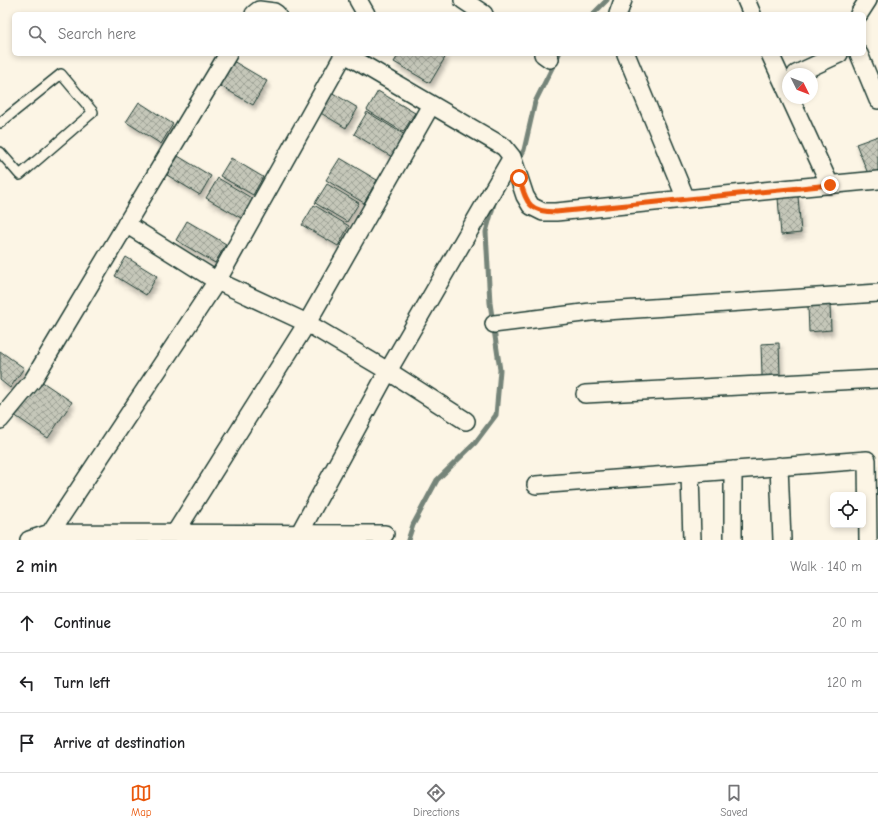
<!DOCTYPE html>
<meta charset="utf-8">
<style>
:root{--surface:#fff;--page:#f2f2f2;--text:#202124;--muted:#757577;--line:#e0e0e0;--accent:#ea580c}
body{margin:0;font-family:"Comic Neue",sans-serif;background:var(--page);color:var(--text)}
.controls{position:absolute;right:12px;bottom:12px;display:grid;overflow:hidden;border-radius:6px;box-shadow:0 2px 6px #0003}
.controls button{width:36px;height:36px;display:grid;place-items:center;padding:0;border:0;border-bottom:1px solid var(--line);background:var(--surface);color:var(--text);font:20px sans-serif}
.compass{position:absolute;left:782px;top:68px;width:36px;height:36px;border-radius:50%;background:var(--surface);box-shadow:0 2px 6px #0003;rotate:132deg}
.stop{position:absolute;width:12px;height:12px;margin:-9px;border:3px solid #ea580c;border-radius:50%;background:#fff}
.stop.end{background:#ea580c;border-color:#fff;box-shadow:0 1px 4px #0008}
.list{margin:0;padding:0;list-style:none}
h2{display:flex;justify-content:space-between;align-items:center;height:52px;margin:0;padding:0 16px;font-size:17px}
h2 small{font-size:13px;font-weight:400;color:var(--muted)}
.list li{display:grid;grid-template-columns:26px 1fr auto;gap:12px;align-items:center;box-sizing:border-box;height:60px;padding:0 16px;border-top:1px solid var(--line)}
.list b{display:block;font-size:15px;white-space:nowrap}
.list em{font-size:13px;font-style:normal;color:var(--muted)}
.icon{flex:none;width:22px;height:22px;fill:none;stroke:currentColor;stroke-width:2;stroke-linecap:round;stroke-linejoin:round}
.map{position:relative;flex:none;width:878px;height:540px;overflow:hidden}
.search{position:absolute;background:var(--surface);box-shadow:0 2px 6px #0003;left:12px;right:12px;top:12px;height:44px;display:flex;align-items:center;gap:10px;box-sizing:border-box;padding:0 14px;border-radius:6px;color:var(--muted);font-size:15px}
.sheet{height:232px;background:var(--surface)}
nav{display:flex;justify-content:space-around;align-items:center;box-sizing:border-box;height:56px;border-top:1px solid var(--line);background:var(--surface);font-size:11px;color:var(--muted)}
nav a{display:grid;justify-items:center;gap:2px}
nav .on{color:var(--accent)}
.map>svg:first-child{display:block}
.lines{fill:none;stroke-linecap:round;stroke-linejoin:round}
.stream{stroke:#758479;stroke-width:5}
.building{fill:url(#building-cross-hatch);stroke:#1f3d34;filter:url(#shadow)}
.service-casing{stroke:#1f3d34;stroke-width:12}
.minor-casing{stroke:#1f3d34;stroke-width:20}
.service{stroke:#fcf5e5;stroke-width:9}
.minor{stroke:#fcf5e5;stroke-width:17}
.route{stroke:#ea580c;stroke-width:5}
</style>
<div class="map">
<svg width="878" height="540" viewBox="0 0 878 540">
<defs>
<pattern id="building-cross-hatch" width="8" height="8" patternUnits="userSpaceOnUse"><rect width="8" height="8" fill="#c5c7b9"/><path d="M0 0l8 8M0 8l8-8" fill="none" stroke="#9fa397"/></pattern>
<filter id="shadow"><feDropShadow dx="2.5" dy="4.5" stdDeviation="2" flood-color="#0004"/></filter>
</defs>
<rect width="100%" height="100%" fill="#fcf5e5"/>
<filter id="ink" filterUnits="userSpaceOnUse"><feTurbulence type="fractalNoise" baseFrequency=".025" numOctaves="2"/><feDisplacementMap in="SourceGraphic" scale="8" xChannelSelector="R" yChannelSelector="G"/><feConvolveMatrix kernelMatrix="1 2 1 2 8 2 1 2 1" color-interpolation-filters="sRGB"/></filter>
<g filter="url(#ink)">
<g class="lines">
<!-- stream -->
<path class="stream" d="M593,14L607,0
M518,161L524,150L535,102L559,54
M408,540L413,525L437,480L475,443L496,415L500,370L490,303L486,232L494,203"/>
</g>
<!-- building -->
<path class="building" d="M399,54H442L446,56L430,83L394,62Z
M233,61L267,81L253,105L219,85Z
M378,91L415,113L403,132L367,110Z
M331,92L358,108L346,128L319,112Z
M139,102L173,124L161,144L126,122Z
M367,112L405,135L392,157L354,134Z
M878,136V172L869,176L856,144Z
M178,156L211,176L200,195L167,175Z
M231,158L263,177L253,195L220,176Z
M340,158L377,180L364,203L326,180Z
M218,178L253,199L241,218L206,198Z
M327,184L359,203L347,222L315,203Z
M798,196L801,233L781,235L778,198Z
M314,205L349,226L338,246L302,225Z
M187,221L226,244L215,263L176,240Z
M126,257L157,276L146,295L115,276Z
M830,305L831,330L809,332L808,306Z
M779,343L780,375L762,376L761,344Z
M0,351L24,368L10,388L0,380Z
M38,379L72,402L48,438L14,415Z"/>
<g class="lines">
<!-- service casing -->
<g class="service-casing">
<path id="service" d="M0,123L61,74L93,112L20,175L0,152"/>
</g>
<!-- minor casing -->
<g class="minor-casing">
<path id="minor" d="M358,0L366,14
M463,0L484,14
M746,0L752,14
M254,14L259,10L274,12L277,14
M618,14L623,0
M859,14L868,0
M345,54L504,147L512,157L525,196L531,206L543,212H556L783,189L878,180
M543,54L550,59
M626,54L686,199
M770,54L788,93
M859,54L878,100
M796,74L839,54
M790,98L830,185
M126,224L217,281L307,323L388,371L466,421
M494,324L591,312L878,293
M585,394L878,379
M0,420L33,380L228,54
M779,466L782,540
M733,470V540
M690,474L692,540
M536,485L867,460L868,540
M50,533L217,281L344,54
M175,533L307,323L431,105
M299,534L388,371L512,157
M29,540L50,533L385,534"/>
</g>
<!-- service -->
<use href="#service" class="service"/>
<!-- minor -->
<use href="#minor" class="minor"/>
</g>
</g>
<g class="lines" filter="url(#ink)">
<!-- route -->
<path class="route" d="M519,178C527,203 528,212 556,212L830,185"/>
</g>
</svg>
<div class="controls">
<button><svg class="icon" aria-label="locate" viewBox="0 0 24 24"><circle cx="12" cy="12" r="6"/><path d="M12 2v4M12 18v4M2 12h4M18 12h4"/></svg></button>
</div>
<svg class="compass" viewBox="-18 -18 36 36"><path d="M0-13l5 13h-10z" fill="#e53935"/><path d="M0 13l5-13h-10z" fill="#757577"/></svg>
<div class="stop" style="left:519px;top:178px"></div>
<div class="stop end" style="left:830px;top:185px"></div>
<div class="search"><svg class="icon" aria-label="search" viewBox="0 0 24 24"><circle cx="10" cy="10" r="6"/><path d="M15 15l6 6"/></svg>Search here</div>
</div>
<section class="sheet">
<h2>2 min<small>Walk · 140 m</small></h2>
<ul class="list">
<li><svg class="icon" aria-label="ahead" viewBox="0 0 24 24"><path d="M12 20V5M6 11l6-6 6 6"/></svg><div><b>Continue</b></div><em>20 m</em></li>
<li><svg class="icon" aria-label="left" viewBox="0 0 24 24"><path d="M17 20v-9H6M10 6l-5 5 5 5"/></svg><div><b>Turn left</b></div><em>120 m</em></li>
<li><svg class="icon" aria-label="arrive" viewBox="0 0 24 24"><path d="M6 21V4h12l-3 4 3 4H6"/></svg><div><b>Arrive at destination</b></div></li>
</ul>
</section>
<nav>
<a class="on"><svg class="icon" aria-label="map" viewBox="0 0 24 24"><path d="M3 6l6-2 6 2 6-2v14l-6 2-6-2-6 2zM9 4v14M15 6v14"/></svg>Map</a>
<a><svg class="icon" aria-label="directions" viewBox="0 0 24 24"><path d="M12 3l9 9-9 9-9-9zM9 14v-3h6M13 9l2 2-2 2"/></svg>Directions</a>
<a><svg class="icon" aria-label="saved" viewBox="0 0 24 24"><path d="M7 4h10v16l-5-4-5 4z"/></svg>Saved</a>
</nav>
